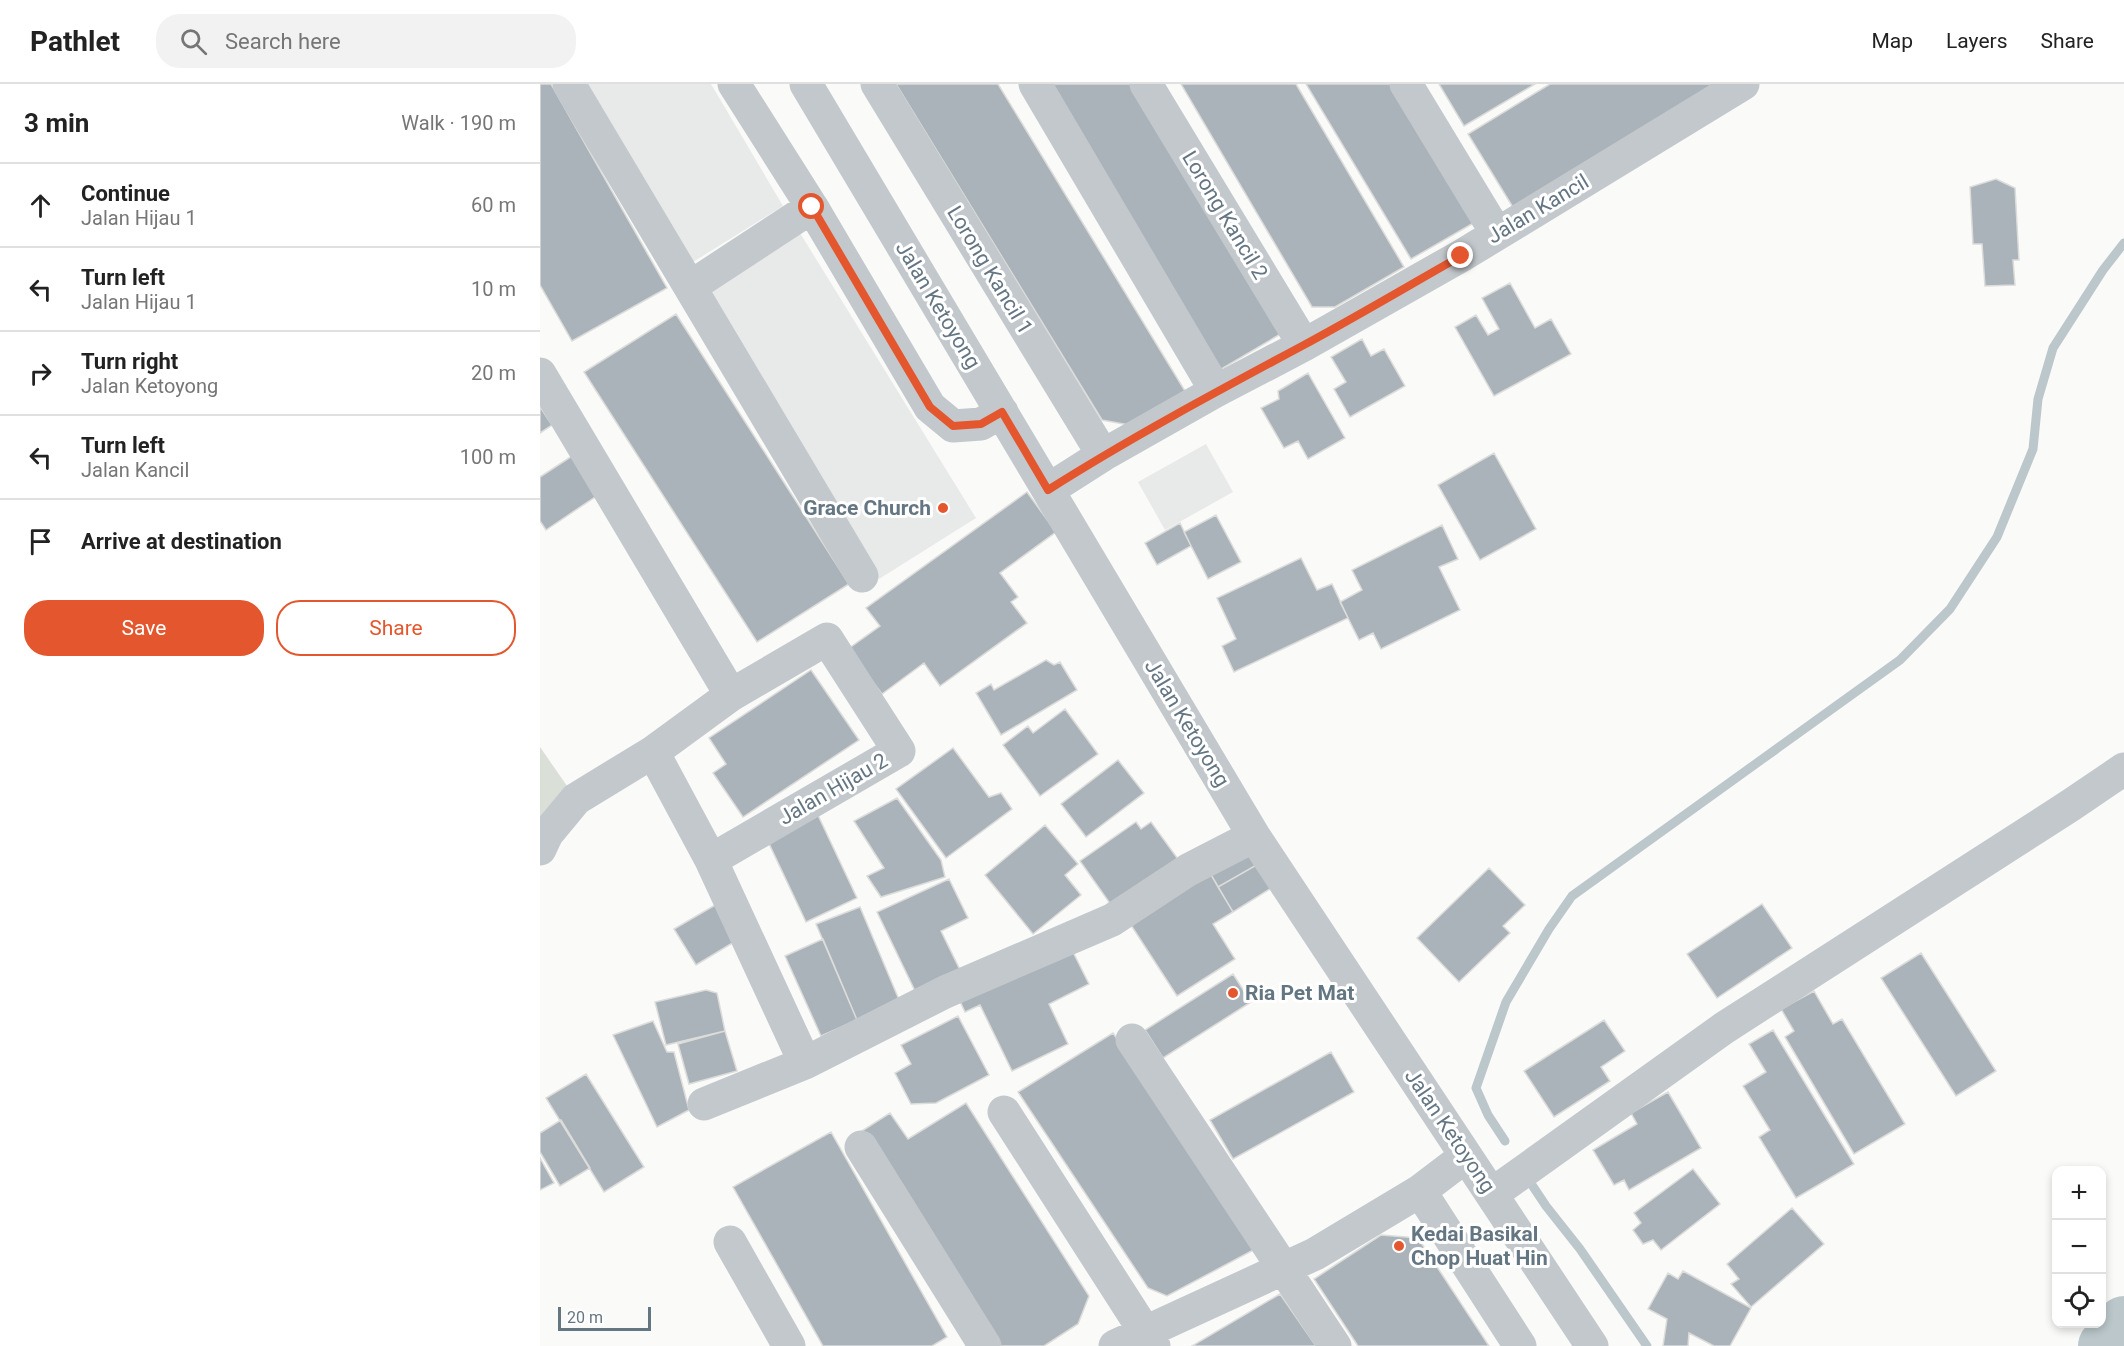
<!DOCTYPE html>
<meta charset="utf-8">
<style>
:root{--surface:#fff;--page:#f2f2f2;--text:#222;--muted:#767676;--line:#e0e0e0;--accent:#e4572e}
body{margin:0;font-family:Roboto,sans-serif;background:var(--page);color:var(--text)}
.controls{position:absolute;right:18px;bottom:18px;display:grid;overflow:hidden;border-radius:12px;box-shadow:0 3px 9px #0003}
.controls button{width:54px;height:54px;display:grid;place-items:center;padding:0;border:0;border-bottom:2px solid var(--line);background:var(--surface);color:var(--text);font:30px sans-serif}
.scale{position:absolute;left:18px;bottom:15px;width:93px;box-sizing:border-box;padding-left:6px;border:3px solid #657683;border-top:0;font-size:16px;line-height:21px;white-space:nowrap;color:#657683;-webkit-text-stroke:4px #fff;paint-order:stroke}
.stop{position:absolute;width:18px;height:18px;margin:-14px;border:4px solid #e4572e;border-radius:50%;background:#fff}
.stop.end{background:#e4572e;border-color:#fff;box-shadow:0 2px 6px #0008}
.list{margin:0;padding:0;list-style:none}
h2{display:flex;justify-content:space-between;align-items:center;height:78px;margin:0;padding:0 24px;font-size:26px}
h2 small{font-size:20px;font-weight:400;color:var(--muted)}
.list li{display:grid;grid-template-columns:39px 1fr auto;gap:18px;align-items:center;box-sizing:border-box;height:84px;padding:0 24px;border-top:2px solid var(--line)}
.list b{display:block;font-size:22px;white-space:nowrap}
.list p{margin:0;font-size:20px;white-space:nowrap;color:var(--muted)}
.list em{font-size:20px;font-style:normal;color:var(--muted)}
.actions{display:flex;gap:12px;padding:18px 24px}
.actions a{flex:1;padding:14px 0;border:2px solid var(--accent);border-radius:24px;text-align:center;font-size:21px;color:var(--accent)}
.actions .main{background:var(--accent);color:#fff}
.icon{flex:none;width:33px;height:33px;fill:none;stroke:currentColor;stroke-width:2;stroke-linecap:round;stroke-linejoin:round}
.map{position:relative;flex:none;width:1584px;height:1262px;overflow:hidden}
header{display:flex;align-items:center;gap:36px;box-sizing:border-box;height:84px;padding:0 30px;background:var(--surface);border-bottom:2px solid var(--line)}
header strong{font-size:28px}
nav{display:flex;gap:33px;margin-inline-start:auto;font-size:21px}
.search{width:420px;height:54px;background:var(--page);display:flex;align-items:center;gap:15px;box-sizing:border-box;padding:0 21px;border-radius:24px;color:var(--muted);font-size:22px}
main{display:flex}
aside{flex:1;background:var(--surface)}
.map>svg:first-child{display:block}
.built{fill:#e8e9e9}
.green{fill:#dadfd7}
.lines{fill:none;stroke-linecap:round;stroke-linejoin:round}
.stream{stroke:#bbc7cb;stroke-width:9}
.river{stroke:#bbc7cb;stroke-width:56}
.building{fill:#aab3b9;stroke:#dcdcda;stroke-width:1.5}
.minor{stroke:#c3c8cc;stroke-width:33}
.route{stroke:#e4572e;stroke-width:8}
.poi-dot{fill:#e4572e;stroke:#fff;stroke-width:2}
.labels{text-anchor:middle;stroke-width:6;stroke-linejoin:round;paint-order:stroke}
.street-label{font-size:21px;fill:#657683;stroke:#fff}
.poi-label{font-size:21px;font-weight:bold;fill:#657683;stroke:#fff;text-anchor:start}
</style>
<header>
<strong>Pathlet</strong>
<div class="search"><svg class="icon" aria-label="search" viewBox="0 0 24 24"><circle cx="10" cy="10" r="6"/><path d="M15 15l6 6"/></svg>Search here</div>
<nav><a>Map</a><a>Layers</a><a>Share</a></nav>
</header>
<main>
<aside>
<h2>3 min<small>Walk · 190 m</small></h2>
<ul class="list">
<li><svg class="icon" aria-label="ahead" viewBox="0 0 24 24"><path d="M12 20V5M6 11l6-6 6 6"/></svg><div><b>Continue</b><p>Jalan Hijau 1</p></div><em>60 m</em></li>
<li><svg class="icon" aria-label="left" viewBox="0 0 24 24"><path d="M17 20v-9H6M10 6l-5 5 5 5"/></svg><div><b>Turn left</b><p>Jalan Hijau 1</p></div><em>10 m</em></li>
<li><svg class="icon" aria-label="right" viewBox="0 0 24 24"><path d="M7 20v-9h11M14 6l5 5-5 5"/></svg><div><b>Turn right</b><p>Jalan Ketoyong</p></div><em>20 m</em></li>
<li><svg class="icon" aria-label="left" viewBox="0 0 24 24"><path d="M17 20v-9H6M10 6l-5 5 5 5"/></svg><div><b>Turn left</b><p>Jalan Kancil</p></div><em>100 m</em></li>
<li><svg class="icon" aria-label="arrive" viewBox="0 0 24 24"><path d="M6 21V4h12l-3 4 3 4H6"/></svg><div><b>Arrive at destination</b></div></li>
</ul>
<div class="actions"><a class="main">Save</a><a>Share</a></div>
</aside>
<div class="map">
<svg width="1584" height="1262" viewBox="0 0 1584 1262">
<rect width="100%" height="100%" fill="#fafaf8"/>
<!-- built -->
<path class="built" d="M42,0H171L243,122L145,183Z
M260,149L436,434L339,495L164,205Z
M666,360L693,408L625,446L598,398Z"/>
<!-- green -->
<path class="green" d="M0,663L36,715L0,765Z"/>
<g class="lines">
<!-- stream -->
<path class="stream" d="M965,1057L948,1031L936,1004L966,918L1009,845L1032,812L1360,576L1410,525L1457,453L1493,365L1498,315L1513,264L1563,186L1584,159
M992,1101L1006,1122L1040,1165L1107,1262"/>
<!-- river -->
<path class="river" d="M1566,1262L1570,1260L1584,1240"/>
</g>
<!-- building -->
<path class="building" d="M0,0H11L127,204L32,257L0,201Z
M356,0H458L645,307L589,341L562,336Z
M505,0H601L749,245L678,287Z
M641,0H756L864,183L795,223H772Z
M766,0H864L944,133L871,175Z
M899,0H995L924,42Z
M1010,0H1178L974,125L928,50Z
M1456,95L1475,104L1479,176H1473L1475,201L1445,202L1442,160H1433L1430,103Z
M970,199L995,244L1011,235L1031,270L954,312L915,243L936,231L948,251L959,245L942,214Z
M136,230L309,500L217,558L44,288Z
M822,255L831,272L844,265L865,302L810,333L794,305L806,298L791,273Z
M768,289L805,354L768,375L758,357L744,364L721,324L739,315L738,307Z
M0,323L12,341L0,349Z
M954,369L996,445L940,476L898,401Z
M35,370L61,409L6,446L0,437V393Z
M487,408L516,448L460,489L478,513L471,518L487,539L400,602L384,579L342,610L308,565L340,542L326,524Z
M676,431L701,478L668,495L644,448Z
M640,439L651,462L617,481L605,459Z
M902,441L918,475L899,483L920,526L841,565L833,549L819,556L800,518L822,506L812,486Z
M761,474L777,506L792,500L808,534L694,588L682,562L696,555L677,514Z
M506,576L514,581L520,578L537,606L461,651L436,609L451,600L454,606Z
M271,586L319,656L203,733L173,689L186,680L169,654Z
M525,625L558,670L500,712L463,661L488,642L493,649Z
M413,664L449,713L461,709L472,725L406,774L356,705Z
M578,676L604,709L546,753L521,720Z
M357,714L401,776L405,793L341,813L327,792L344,784L314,737Z
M276,727L317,814L266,838L225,751Z
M596,738L601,745L611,738L643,782L576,828L540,777Z
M505,741L538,780L525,791L541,811L493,850L445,791Z
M712,765L720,779L678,803L670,789Z
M720,779L733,803L693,828L678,803Z
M949,784L985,821L963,842L970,849L919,898L877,854Z
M670,789L693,828L673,840L695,875L637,912L589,838Z
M409,795L428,834L401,847L422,890L377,911L337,828Z
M182,817L204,852L156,881L134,845Z
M1222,820L1252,864L1177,914L1147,870Z
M320,823L360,918L317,936L276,840Z
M283,855L317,936L281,952L245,872Z
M529,860L549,900L509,920L528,960L472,987L440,921L425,928L418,913Z
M1381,869L1456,987L1416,1012L1341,894Z
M693,890L711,918L623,974L605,946Z
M166,906L177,909L185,947L126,961L115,918Z
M1274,907L1293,940L1302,935L1365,1040L1314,1070L1245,953L1254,947L1241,925Z
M418,932L449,991L396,1019L371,1020L355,989L371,980L361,961Z
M1064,936L1085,967L1061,983L1070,997L1014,1033L984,987Z
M113,937L127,968H134L149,1026L117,1043L73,951Z
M1233,946L1314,1080L1256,1114L1219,1053L1230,1046L1203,1002L1226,988L1209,960Z
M185,947L197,987L149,1000L138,960Z
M573,949L719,1163L627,1212L608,1204L478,1008Z
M791,968L814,1008L693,1075L670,1036Z
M46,990L104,1083L64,1108L6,1014Z
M1128,1008L1161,1064L1089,1106L1084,1096L1074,1101L1053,1066L1097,1040L1091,1029Z
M426,1019L549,1212L538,1240L504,1262H448L314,1052L350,1029L368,1055Z
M21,1036L50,1084L20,1102L0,1068V1049Z
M291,1048L407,1253L392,1262H283L193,1103Z
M0,1074L14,1099L0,1106Z
M1153,1085L1180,1120L1121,1166L1113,1156L1103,1160L1093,1146L1101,1139L1094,1129Z
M1252,1124L1284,1160L1211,1223L1191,1200L1199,1195L1187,1180Z
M841,1151L878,1154L949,1262H818L774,1195Z
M1143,1187L1211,1224L1190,1262H1174L1149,1249L1148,1262H1123L1127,1235L1108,1225L1128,1189L1138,1195Z
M740,1210L776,1262H652Z"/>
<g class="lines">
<!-- minor -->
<path class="minor" d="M29,0L322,492
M194,0L272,123L390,323L413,342L441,340L462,328
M266,0L714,752L1052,1262
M337,0L563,371
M495,0L676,307
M606,0L764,261
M866,0L957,150
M150,203L272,123
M0,290L191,611
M508,406L563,371L676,307L764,261L921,172L1203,0
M113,668L171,776L265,979
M0,765L7,750L36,715L113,668L191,611L287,555L359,667L171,776
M592,956L795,1262
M164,1020L265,979L405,908L572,836L648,786L714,752
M464,1028L614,1262
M321,1063L445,1262
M880,1107L980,1262
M952,1110L1184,944L1531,721L1584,685
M190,1158L249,1262
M575,1262L775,1170L880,1107L926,1072"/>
</g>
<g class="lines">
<!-- route -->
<path class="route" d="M272,123L390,323L413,342L441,340L462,328L508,406C590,354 676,308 762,262C816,233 868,202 921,172"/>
</g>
<!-- markers -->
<g class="poi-dot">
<circle cx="403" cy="424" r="6"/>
<circle cx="693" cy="909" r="6"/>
<circle cx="859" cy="1162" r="6"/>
</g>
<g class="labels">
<!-- street labels -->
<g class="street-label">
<text transform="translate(998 125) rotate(-31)" y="7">Jalan Kancil</text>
<text transform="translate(685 131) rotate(59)" y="7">Lorong Kancil 2</text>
<text transform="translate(450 186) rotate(59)" y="7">Lorong Kancil 1</text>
<text transform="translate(398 221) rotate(59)" y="7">Jalan Ketoyong</text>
<text transform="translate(647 639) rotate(59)" y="7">Jalan Ketoyong</text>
<text transform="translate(293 705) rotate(-30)" y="7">Jalan Hijau 2</text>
<text transform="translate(910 1047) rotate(56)" y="7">Jalan Ketoyong</text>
</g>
<!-- poi labels -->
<g class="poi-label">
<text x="391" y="431" text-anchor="end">Grace Church</text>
<text x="705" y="916">Ria Pet Mat</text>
<text x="871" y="1157">Kedai Basikal<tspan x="871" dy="24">Chop Huat Hin</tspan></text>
</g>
</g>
</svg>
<div class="controls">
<button>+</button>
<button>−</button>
<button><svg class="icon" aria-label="locate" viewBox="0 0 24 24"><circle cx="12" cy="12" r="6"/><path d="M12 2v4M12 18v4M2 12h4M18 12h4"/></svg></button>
</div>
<div class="scale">20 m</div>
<div class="stop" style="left:272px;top:123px"></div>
<div class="stop end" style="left:921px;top:172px"></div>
</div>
</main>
